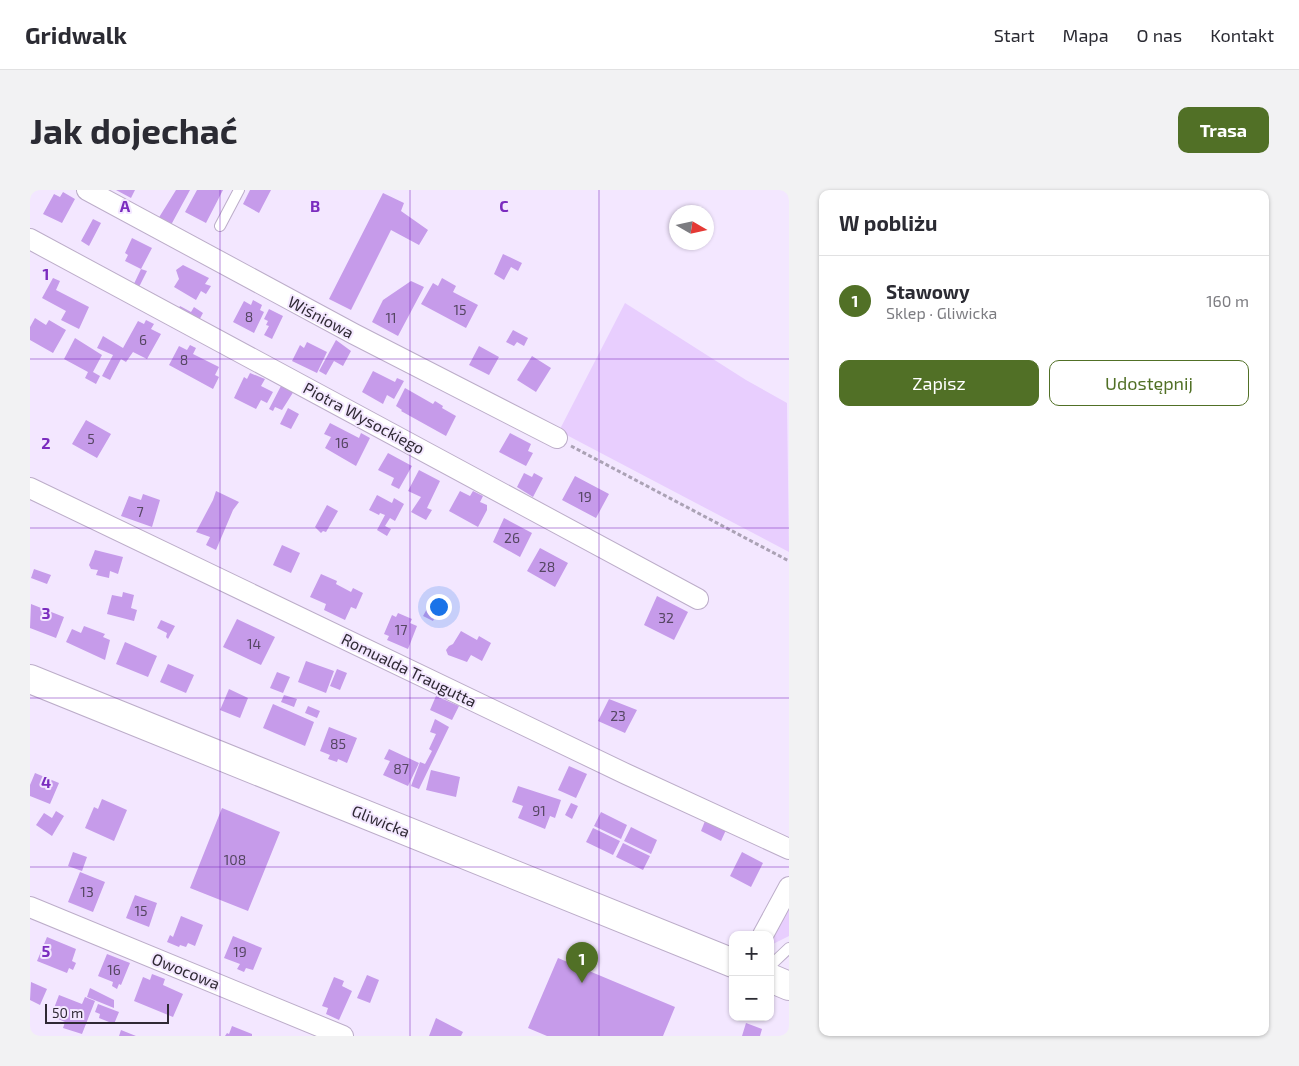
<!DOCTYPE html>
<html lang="pl">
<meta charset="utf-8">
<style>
:root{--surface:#fff;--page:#f2f2f3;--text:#2b2b33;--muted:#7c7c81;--line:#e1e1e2;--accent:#517026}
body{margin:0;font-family:"Exo 2",sans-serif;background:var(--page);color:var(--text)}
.controls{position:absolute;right:15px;bottom:15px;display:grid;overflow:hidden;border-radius:10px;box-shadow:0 1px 4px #0004}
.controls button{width:45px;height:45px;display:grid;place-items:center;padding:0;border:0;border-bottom:1px solid var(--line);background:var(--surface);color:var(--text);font:25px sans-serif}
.compass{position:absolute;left:639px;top:15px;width:45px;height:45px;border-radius:50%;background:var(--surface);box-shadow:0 1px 4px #0004;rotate:99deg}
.scale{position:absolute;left:15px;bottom:12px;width:124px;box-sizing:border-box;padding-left:5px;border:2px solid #2f2934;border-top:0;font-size:14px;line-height:18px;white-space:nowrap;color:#2f2934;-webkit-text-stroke:4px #f3e7ff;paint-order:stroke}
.you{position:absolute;left:408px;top:416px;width:18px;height:18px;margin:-12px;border:4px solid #fff;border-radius:50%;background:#1a73e8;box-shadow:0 0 0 8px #1a73e833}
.badge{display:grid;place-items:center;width:32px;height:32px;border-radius:50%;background:var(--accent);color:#fff;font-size:16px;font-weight:700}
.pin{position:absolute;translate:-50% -41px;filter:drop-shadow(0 1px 2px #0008)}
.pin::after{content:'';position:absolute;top:26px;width:18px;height:15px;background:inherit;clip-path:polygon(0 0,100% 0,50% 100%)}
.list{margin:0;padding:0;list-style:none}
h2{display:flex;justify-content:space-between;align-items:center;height:65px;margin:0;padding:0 20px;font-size:21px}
h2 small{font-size:16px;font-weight:400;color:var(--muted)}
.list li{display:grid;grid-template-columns:32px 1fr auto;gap:15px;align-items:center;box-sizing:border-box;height:90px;padding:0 20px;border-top:1px solid var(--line)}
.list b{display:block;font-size:19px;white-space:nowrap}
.list p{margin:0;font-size:16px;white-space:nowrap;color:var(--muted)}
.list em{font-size:16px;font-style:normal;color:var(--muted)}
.actions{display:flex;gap:10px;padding:15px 20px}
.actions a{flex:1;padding:11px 0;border:1px solid var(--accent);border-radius:10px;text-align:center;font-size:18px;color:var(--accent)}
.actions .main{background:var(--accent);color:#fff}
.map{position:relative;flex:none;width:759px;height:846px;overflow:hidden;border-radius:10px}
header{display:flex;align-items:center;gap:30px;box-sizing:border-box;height:70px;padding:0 25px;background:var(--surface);border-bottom:1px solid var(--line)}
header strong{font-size:24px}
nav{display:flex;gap:28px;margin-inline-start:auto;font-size:18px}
.intro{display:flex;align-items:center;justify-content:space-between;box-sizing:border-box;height:120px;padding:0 30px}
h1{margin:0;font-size:35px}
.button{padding:12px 22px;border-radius:10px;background:var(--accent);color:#fff;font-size:18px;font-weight:700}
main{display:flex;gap:30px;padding:0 30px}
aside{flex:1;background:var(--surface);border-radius:10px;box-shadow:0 1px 4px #0004}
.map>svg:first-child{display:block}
.green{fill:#e8cefe}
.building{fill:#c69bea}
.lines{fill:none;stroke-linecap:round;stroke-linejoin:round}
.lane-casing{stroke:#bcadc9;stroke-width:12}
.street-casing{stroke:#bcadc9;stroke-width:22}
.primary-casing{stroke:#bcadc9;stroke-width:30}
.path{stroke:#aba2b5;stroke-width:3;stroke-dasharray:4 2.5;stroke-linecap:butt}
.lane{stroke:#fff;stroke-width:10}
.street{stroke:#fff;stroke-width:20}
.primary{stroke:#fff;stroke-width:28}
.grid{fill:none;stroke:#7b2cbf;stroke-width:1;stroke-opacity:0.55}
.labels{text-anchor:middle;stroke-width:4;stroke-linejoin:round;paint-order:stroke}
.number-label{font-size:14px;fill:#554662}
.street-label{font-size:16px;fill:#2f2934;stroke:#f3e7ff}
.grid-label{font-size:16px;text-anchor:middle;font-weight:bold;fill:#7b2cbf;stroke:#f3e7ff;stroke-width:4;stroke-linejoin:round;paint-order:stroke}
</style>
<header>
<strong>Gridwalk</strong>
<nav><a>Start</a><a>Mapa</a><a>O nas</a><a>Kontakt</a></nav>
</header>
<div class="intro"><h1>Jak dojechać</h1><a class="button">Trasa</a></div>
<main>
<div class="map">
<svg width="759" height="846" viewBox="0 0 759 846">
<rect width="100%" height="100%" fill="#f3e7ff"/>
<!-- green -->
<path class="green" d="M595,113L716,190L757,213L759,362L529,241Z
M759,704V746L741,755L740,742Z"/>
<!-- building -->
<path class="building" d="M86,0H105L101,8Z
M146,0H160L141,35L128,29Z
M167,0H193L176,33L155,22Z
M220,0H241L229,23L213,14Z
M33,2L45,9L32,33L13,24L24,4L30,7Z
M353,3L374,13L371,21L398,40L389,55L361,40L321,120L299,109Z
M63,29L71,33L59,56L51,51Z
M102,48L122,58L111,79L117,81L107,101L102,98L111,79L95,71L98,65L95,63Z
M473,64L492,73L488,81L481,77L474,90L464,84Z
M153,75L179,88L175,94L181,96L176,104L171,101L166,110L144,97L149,89L146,80Z
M23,88L30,91L26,100L59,117L49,139L31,130L36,121L12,108Z
M412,88L426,96L423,102L448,115L436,138L391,114L403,93L408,96Z
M381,91L394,97L368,146L342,132L353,110Z
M223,110L232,115L230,120L234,122L224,143L203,132L214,111L221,115Z
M150,116L161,122L164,117L173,123L167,134L146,123Z
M239,119L253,126L242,149L234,145L239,136L236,135L238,131L234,129Z
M5,128L16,135L19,130L36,140L23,163L0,150V137Z
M116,130L124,134L121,139L131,144L117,169L103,162L96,172L91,169L80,190L72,186L83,165L67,158L73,146L93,158L108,131L114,134Z
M483,140L498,148L494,156L487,152L484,156L476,152Z
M45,148L72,165L63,182L70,186L66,194L55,188L58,182L34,169Z
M306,150L321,161L313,176L304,171L296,185L289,181Z
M277,152L297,162L287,183L262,171L270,155L274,158Z
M160,155L166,158L163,164L189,177L185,185L189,187L183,199L139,175L149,156L157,160Z
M449,156L469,167L459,185L439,175Z
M502,166L521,178L506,202L487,190Z
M343,181L365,192L367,188L374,191L364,209L357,205L353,214L332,202Z
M220,183L235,189L231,196L243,202L237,213L231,210L226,219L204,208L214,187L217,189Z
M252,194L264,201L252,220L245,217L243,221L239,219Z
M375,198L403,214L405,211L413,216L412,218L426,226L416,246L371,221L372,220L366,216Z
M258,218L269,224L261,239L250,234Z
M56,230L81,244L67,268L42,254Z
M300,233L329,248L331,243L340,248L326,276L295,258L301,247L294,244Z
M480,243L501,254L498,261L503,263L496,276L469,262Z
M358,263L382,276L369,299L361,295L364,288L348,280Z
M389,280L410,291L397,318L402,320L396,330L381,322L391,307L378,301Z
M494,283L502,287L504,283L513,288L503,307L487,297Z
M545,286L579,304L566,328L532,310Z
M186,301L209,312L203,320L186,360L176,355L180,347L166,342L183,310Z
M430,301L440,306L443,301L453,306L450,312L457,315V320L448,337L419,321Z
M113,304L130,310L122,337L91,326L99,306L111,310Z
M347,305L362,313L364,308L374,314L365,331L360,328L355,336L361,339L357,346L347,340L355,325L350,323L349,325L339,320Z
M297,315L308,321L296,342L293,341L291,343L285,337Z
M474,328L502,343L490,367L463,352Z
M252,355L270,363L261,383L243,375Z
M510,358L538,373L525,397L497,381Z
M65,360L93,367L88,384L80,381L79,388L66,385L68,380L61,379L59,375Z
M4,379L21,385L17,394L1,388Z
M291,384L307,391L306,394L321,402L323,398L333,403L326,419L321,417L315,430L294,420L296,414L280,407Z
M93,402L104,405L101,418L107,420L104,431L77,424L82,405L92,407Z
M408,405L413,408L412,413L403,431L393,426L403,408L406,410Z
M627,406L658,422L644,450L614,435Z
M1,414L34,427L26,448L0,438Z
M368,423L382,429L380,433L387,436L378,459L357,450L359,446L354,444L362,425L366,427Z
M207,429L245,447L231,475L193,457Z
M131,430L145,436L138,449L136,447L137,443L127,438Z
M54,436L75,444L73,447L80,450L75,470L36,452L42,439L51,443Z
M431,441L447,450L449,446L461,453L452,471L441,465L437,472L418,465L416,460L419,456L423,454Z
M95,452L127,466L118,487L86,474Z
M276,471L304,481L296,503L268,492Z
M138,474L164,485L156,503L130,492Z
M307,479L317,483L310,500L300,496Z
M247,482L260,487L253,503L240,498Z
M199,499L218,508L210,528L190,520Z
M254,505L267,509L264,517L251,512Z
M406,506L429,516L422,530L400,520Z
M579,509L607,520L595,543L568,531Z
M243,514L284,532L275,556L233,538Z
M278,516L290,521L287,528L275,523Z
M405,529L419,537L389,599L381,596L390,572L395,574L402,561L399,559L406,544L400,542Z
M299,537L327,548L317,573L308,569L307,572L298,569L300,565L290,561Z
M359,559L389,573L378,596L353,585L360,571L354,569Z
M539,576L557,584L546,608L528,600Z
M401,580L430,587L426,607L396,600Z
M5,583L29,593L20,614L0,606V595Z
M488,596L531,610L525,628L520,626L515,639L488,628L493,616L482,612Z
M72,609L97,620L84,651L55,638L64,617L68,619Z
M541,613L548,616L542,629L535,625Z
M192,618L250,642L218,721L160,698Z
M26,621L34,626L22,646L6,635L14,623L22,628Z
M571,622L597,635L591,649L564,636Z
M675,631L696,640L691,651L671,641Z
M601,637L627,650L621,664L594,651Z
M563,638L590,651L583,665L556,652Z
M593,653L620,666L613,680L586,667Z
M43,662L57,667L52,681L38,676Z
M712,662L733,673L721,697L700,686Z
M50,682L75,692L63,722L38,712Z
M105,705L127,713L119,737L96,728Z
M151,726L173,735L165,756L158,753L156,757L150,755L149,757L137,752L140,745L143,747Z
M203,746L232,758L223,780L216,778L214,782L207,779L210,774L194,768Z
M17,747L46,759L42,771L46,773L43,780L39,778L37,783L7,771Z
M77,764L100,773L91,795L89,794L87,799L82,796L83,792L68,786Z
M528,768L645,817L633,846H517L498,838Z
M122,784L135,789L133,795L153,804L143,827L104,811L113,787L120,790Z
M337,785L349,790L340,813L327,808Z
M304,787L314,791L312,796L322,801L309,830L296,824L298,818L292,816Z
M1,792L17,799L10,815L0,810Z
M60,798L84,810V818L57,807Z
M29,805L52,814L55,807L65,811L52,844L33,838L35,832L21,826Z
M68,814L89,822L84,834L69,828L70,824L65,822Z
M406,828L433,842L431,846H399Z
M716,833L732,839L730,846H712Z
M202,836L222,844V846H195L197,843L199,844Z
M91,840L106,846H89Z"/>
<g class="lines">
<!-- lane casing -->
<g class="lane-casing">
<path id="lane" d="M190,36L209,0
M742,774L759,758"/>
</g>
<!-- street casing -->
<g class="street-casing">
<path id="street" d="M57,0L324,144L527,248
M0,49L668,409
M0,298L596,584L759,659
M0,717L313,846
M733,745L759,697"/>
</g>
<!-- primary casing -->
<g class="primary-casing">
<path id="primary" d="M0,489L703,773
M740,788L759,796"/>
</g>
<!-- path -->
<path class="path" d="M541,256L759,371"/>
<!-- lane -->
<use href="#lane" class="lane"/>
<!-- street -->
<use href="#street" class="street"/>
<!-- primary -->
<use href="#primary" class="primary"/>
</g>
<!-- grid -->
<path class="grid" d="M190,0V846M380,0V846M569,0V846M0,169H759M0,338H759M0,508H759M0,677H759"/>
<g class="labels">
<!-- number labels -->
<g class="number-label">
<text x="430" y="125">15</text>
<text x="219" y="132">8</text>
<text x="361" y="133">11</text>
<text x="113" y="155">6</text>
<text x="154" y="175">8</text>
<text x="61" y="254">5</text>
<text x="312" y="258">16</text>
<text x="555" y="312">19</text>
<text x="110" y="327">7</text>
<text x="482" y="353">26</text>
<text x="517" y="382">28</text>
<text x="636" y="433">32</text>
<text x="371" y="445">17</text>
<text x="224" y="459">14</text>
<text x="588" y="531">23</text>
<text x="308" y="559">85</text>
<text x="371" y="584">87</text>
<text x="509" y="626">91</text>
<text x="205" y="675">108</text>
<text x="57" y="707">13</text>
<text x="111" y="726">15</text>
<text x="210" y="767">19</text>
<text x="84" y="785">16</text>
</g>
<!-- street labels -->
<g class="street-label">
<text transform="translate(291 127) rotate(28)" y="6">Wiśniowa</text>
<text transform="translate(334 228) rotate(28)" y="6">Piotra Wysockiego</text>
<text transform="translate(379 480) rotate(26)" y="6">Romualda Traugutta</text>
<text transform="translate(351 631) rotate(22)" y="6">Gliwicka</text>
<text transform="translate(156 781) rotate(22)" y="6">Owocowa</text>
</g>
</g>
<g class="grid-label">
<text x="95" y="22">A</text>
<text x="285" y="22">B</text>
<text x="474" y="22">C</text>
<text x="16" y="90">1</text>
<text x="16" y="259">2</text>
<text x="16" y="429">3</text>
<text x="16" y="598">4</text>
<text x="16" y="767">5</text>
</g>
</svg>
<div class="controls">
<button>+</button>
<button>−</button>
</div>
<svg class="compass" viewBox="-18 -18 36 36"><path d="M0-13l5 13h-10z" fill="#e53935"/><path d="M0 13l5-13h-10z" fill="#7c7c81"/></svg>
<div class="scale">50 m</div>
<div class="you"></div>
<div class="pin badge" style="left:552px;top:793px">1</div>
</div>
<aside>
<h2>W pobliżu<small></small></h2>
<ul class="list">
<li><span class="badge">1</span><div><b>Stawowy</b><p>Sklep · Gliwicka</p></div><em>160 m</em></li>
</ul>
<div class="actions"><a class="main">Zapisz</a><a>Udostępnij</a></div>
</aside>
</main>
